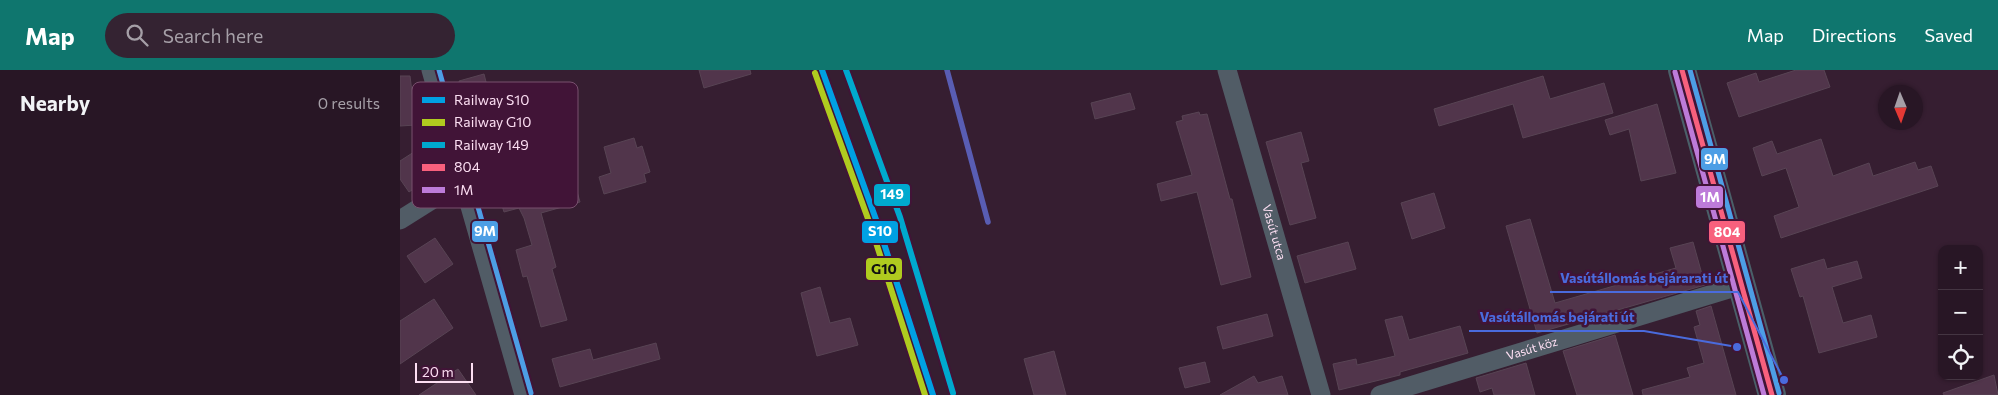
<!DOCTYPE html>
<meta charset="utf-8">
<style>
:root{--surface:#281625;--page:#342332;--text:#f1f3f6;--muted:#a59fa7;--line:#443542;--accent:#0f766e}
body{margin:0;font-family:Commissioner,sans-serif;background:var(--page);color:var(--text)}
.controls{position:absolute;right:15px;bottom:15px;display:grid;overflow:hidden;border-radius:10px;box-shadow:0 1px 4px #0004}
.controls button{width:45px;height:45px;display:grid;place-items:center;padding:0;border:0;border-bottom:1px solid var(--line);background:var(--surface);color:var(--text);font:25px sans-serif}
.compass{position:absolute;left:1478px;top:15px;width:45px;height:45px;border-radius:50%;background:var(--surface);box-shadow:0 1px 4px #0004;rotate:178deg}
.scale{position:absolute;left:15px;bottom:12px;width:58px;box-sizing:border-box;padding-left:5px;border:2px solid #fcdef2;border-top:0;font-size:14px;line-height:18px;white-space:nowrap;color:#fcdef2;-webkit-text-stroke:4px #411437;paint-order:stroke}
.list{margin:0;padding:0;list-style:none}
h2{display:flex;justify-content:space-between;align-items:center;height:65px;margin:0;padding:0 20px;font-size:21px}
h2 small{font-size:16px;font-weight:400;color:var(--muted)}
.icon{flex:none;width:28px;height:28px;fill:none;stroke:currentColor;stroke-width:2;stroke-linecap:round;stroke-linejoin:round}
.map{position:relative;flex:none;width:1598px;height:325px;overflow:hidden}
header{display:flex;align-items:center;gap:30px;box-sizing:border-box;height:70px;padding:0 25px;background:var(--accent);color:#fff}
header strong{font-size:24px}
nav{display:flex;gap:28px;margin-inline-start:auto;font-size:18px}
.search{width:350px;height:45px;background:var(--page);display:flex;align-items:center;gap:12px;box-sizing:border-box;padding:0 18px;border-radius:28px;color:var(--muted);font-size:19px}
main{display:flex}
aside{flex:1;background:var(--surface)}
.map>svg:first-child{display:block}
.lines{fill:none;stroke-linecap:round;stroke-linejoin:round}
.stream{stroke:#595db3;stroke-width:5.5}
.building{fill:#51354b;stroke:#584454}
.minor{stroke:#515c66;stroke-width:19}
.primary{stroke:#4a6069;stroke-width:28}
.bus-1-casing{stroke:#411437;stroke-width:9}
.bus-2-casing{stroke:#411437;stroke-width:9}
.bus-3-casing{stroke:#411437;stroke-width:9}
.bus-1{stroke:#f8607d;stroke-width:5}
.bus-2{stroke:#bd7bd9;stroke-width:5}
.bus-3{stroke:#4d9ee5;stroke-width:5}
.rail-1-casing{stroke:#411437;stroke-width:10}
.rail-2-casing{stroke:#411437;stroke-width:10}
.rail-3-casing{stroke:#411437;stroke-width:10}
.rail-1{stroke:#00a0e3;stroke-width:6}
.rail-2{stroke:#b0cb1f;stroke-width:6}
.rail-3{stroke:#00a9ce;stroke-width:6}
.labels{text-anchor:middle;stroke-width:5;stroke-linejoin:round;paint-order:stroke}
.street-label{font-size:12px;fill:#fcdef2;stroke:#411437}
.key{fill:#411437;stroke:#79516f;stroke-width:1}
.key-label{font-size:14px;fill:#fcdef2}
.leader{fill:none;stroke:#4a6bdd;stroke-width:2}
.callout-dot{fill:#4a6bdd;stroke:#411437;stroke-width:2}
.callout-label{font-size:14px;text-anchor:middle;font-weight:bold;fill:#4a6bdd;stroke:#411437;stroke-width:5;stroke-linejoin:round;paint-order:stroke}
.line-badge{stroke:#411437;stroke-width:2}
.badge-label{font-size:14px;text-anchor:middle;font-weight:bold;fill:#fff}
.pale-badge-label{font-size:14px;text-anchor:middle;font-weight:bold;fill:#111}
</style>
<header>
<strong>Map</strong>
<div class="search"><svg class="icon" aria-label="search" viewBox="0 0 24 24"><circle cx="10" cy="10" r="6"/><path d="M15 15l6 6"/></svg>Search here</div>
<nav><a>Map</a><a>Directions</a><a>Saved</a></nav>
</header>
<main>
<aside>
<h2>Nearby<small>0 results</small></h2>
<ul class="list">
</ul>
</aside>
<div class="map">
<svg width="1598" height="325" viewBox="0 0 1598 325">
<rect width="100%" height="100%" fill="#361e31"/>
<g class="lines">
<!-- stream -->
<path class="stream" d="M547,0L588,152"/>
</g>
<!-- building -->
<path class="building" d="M299,0H350L351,4L304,18Z
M1396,0H1424L1430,17L1339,47L1327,13L1356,3L1359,12Z
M84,4L88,20L101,16L111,51L99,55L117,114L122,113L128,131L176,118L180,132L141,143L156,197L152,199L167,250L141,257L127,206L123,207L116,180L132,175L124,148L119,138L104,142L90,95L83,98L75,69L82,67L73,38L67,40L59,11Z
M0,6H10L16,55L0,56Z
M1143,6L1150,29L1204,13L1213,43L1123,68L1113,34L1039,56L1034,39Z
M730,23L735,39L695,49L691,33Z
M1257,34L1276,103L1241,111L1229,59L1210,65L1205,50Z
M799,42L800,45L807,44L830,129H832L851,207L821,215L797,122L761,131L757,114L792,105L776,52L783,50L782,46Z
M901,62L909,91L901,93L916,148L890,155L866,72Z
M234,68L237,78L242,76L250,102L244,104L246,112L204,124L199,107L211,103L204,77Z
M1421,69L1433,106L1469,93L1473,106L1515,92L1518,100L1531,96L1538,116L1381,168L1374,146L1399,137L1386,98L1362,106L1353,78L1372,71L1377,84Z
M17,80L34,105L9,122L0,109V91Z
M1034,123L1045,158L1012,169L1001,133Z
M1130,149L1155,233L1276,198L1270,178L1293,172L1305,215L1137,263L1106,156Z
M35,168L53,194L25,213L7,186Z
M948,172L956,199L905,213L897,186Z
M1424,189L1427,199L1457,191L1462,208L1432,217L1443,253L1471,245L1477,267L1419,283L1403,226L1400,227L1391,199Z
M420,217L430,253L450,248L458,275L417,286L401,223Z
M34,229L53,258L0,294V251Z
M1311,236L1336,325H1243L1242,320L1290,307L1287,298L1304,293L1294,257L1300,255L1296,241Z
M867,244L873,266L823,279L817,257Z
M1002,246L1009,270L1060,256L1068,283L1000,302V305L939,320L933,294L956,289L957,295L995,286L985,250Z
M1215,265L1233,325H1177L1163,281Z
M256,273L260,289L160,317L152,289L190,279L193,290Z
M654,281L666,325H634L624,289Z
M805,292L810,312L785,318L779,298Z
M1126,293L1135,325H1094L1092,318L1080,322L1076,308Z
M58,299L76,325H19Z
M1594,305L1598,325H1544L1543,323Z
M854,306L858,313L882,306L888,325H820Z"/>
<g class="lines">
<!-- minor -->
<g class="minor">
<path d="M31,0L124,325"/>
<path id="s1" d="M827,0L921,325"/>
<path d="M0,150L62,111"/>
<path id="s2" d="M980,325L1342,215"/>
</g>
<!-- primary -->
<path class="primary" d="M1282,0L1372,325"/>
<!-- bus-1 casing -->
<g class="bus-1-casing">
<path id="bus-1" d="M1282,0L1372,325"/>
</g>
<!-- bus-2 casing -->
<g class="bus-2-casing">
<path id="bus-2" d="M1275,2L1364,325"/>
</g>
<!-- bus-3 casing -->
<g class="bus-3-casing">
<path id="bus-3" d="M39,0L131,323
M1290,0L1379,323"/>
</g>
<!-- bus-1 -->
<use href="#bus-1" class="bus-1"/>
<!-- bus-2 -->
<use href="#bus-2" class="bus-2"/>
<!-- bus-3 -->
<use href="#bus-3" class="bus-3"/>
<!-- rail-1 casing -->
<g class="rail-1-casing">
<path id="rail-1" d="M422,0L478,155L533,325"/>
</g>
<!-- rail-2 casing -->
<g class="rail-2-casing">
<path id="rail-2" d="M415,3L471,157L525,325"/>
</g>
<!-- rail-3 casing -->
<g class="rail-3-casing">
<path id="rail-3" d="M446,0L500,147L553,323"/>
</g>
<!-- rail-1 -->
<use href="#rail-1" class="rail-1"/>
<!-- rail-2 -->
<use href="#rail-2" class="rail-2"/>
<!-- rail-3 -->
<use href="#rail-3" class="rail-3"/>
</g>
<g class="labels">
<!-- street labels -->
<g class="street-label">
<text dy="4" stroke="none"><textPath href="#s1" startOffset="169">Vasút utca</textPath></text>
<text dy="4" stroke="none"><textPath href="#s2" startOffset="159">Vasút köz</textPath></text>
</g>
</g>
<!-- legend -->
<rect x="12" y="12" width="166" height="126" rx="8" class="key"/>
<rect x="22" y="27" width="23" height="6" fill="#00a0e3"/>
<rect x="22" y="49" width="23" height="7" fill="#b0cb1f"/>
<rect x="22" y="72" width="23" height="6" fill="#00a9ce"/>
<rect x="22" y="94" width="23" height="7" fill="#f8607d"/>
<rect x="22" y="117" width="23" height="6" fill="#bd7bd9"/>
<g class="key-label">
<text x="54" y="35">Railway S10</text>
<text x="54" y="57">Railway G10</text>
<text x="54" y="80">Railway 149</text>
<text x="54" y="102">804</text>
<text x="54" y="125">1M</text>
</g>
<!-- callouts -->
<path class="leader" d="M1384 310L1338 222H1150M1337 277L1244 261H1069"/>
<g class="callout-dot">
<circle cx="1384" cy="310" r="5"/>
<circle cx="1337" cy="277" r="5"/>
</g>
<g class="callout-label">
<text x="1244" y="213">Vasútállomás bejárarati út</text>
<text x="1157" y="252">Vasútállomás bejárati út</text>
</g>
<g class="line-badge">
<rect x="1300" y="77" width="29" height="24" rx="5" fill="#4d9ee5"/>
<rect x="473" y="113" width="38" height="24" rx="5" fill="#00a9ce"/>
<rect x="1295" y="115" width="29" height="24" rx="5" fill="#bd7bd9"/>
<rect x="71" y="150" width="28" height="23" rx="5" fill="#4d9ee5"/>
<rect x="461" y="150" width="38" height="24" rx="5" fill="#00a0e3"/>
<rect x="1308" y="150" width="38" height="24" rx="5" fill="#f8607d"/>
<rect x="465" y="187" width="38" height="24" rx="5" fill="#b0cb1f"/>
</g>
<g class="badge-label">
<text x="1315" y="94">9M</text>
<text x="492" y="129">149</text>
<text x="1310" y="132">1M</text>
<text x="85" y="166">9M</text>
<text x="480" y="166">S10</text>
<text x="1327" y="167">804</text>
</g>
<g class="pale-badge-label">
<text x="484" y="204">G10</text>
</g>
</svg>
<div class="controls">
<button>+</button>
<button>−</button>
<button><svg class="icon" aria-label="locate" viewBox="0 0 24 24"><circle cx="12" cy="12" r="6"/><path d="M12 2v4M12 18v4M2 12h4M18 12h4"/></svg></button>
</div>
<svg class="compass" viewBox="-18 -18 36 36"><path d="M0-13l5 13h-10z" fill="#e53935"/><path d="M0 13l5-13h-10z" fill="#a59fa7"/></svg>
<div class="scale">20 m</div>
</div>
</main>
